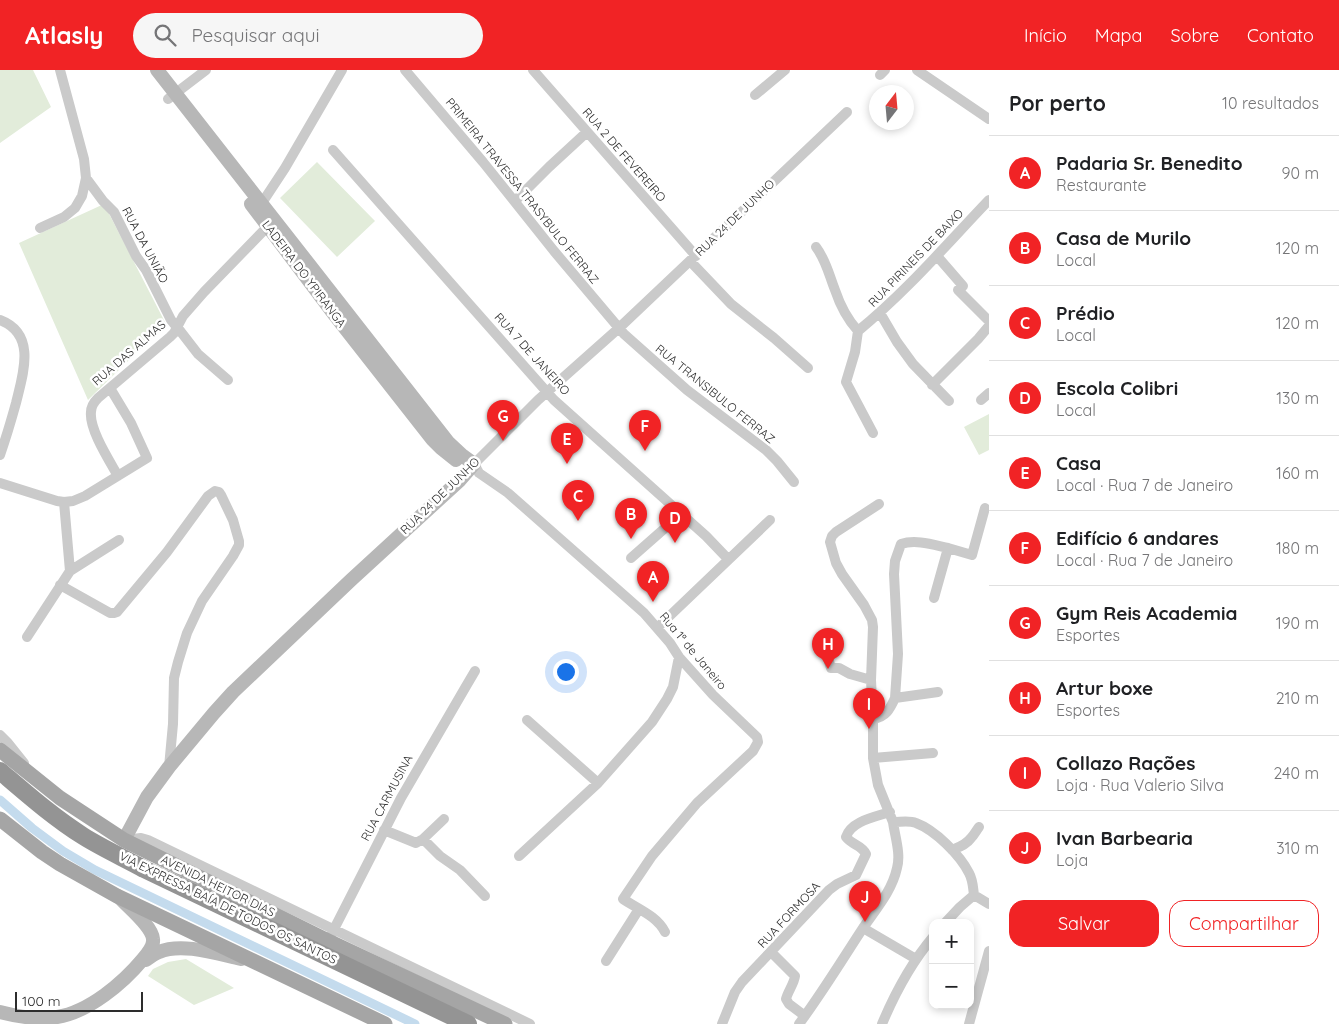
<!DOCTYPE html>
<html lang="pt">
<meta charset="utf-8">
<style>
:root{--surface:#fff;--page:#f6f6f6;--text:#202124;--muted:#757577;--line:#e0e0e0;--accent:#f12325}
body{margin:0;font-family:Quicksand,sans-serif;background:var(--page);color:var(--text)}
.controls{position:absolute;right:15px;bottom:15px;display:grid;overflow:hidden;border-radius:10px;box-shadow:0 2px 8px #0003}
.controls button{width:45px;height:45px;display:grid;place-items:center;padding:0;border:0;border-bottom:1px solid var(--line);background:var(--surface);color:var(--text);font:25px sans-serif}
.compass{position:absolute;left:869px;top:15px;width:45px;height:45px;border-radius:50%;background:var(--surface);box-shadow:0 2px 8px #0003;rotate:16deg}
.scale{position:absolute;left:15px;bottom:12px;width:128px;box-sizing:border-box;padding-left:5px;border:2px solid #2d2d2d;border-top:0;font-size:14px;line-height:18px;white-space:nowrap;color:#2d2d2d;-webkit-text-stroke:4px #fff;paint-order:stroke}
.you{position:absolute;left:565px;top:601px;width:18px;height:18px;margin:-12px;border:4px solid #fff;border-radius:50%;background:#1a73e8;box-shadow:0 0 0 8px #1a73e833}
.badge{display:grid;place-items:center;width:32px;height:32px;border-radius:50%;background:var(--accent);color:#fff;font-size:16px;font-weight:700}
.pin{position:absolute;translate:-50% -41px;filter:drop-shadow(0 1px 2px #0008)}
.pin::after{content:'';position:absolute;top:26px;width:18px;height:15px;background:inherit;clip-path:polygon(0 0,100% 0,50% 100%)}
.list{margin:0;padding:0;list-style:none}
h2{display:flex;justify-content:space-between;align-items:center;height:65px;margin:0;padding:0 20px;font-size:21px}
h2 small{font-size:16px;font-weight:400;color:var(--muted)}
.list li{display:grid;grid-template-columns:32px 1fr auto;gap:15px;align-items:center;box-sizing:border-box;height:75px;padding:0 20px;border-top:1px solid var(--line)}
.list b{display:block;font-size:19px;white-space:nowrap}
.list p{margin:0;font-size:16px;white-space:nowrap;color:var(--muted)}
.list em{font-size:16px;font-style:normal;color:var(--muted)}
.actions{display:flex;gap:10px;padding:15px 20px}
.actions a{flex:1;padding:11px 0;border:1px solid var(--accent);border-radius:15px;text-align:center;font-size:18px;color:var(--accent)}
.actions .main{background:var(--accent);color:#fff}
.icon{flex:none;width:28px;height:28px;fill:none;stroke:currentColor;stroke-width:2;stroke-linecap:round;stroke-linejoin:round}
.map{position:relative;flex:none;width:989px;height:954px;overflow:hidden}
header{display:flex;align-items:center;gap:30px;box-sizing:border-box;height:70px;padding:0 25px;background:var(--accent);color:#fff}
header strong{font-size:24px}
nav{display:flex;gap:28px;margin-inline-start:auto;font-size:18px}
.search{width:350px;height:45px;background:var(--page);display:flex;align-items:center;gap:12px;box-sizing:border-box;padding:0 18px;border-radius:28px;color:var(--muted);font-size:19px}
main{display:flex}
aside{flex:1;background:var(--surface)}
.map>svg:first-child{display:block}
.green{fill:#e2ecda}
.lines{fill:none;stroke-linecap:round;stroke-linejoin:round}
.canal{stroke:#c4dbed;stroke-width:9}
.street{stroke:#cacaca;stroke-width:10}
.secondary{stroke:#b7b7b7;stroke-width:14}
.primary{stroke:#a5a5a5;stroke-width:15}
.highway{stroke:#949494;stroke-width:18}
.labels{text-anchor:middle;stroke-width:5;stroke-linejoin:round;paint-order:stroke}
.street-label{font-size:12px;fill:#2d2d2d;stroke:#fff}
</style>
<header>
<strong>Atlasly</strong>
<div class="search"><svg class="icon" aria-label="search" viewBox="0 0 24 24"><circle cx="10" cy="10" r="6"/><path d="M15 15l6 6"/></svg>Pesquisar aqui</div>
<nav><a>Início</a><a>Mapa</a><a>Sobre</a><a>Contato</a></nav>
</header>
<main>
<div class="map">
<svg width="989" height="954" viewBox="0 0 989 954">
<rect width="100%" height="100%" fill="#fff"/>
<!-- green -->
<path class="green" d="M0,0H33L51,37L0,73Z
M317,92L375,151L337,187L280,128Z
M104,134L166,254L88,330L19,173Z
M989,344V380L979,385L964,357Z
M186,889L234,918L194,935L148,906L153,899L168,892Z"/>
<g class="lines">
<!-- canal -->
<path class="canal" d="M0,730L32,758L63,781L95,800L415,954"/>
<!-- street -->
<path class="street" d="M405,0L483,92L554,181L624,264L687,320L766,380L777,391L794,412
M533,0L696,186
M917,0L989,49
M880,5L885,0
M755,25L785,0
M168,29L206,0
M333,80L554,330L706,466L728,489
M86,108L103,131L114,142L136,186L146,200L171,250L181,262L198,284L228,310
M515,131L549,97L587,62
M258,139L285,98L342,0
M40,158L64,147L75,138L82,126L86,108L84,89L60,0
M816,177C826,190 829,205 835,220C840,235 848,250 858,261
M937,186L963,216L958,220L989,251
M690,191L731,234L774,268L808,298
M880,243L897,272L913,294L949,331
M0,250C37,264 23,304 16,333C11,351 6,368 0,385
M858,261C906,222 946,175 989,130
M858,261L855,282L846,312L873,363
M932,315L978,269L989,256
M981,330L989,323
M118,406C109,390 89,359 91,342C91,337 94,332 98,328L170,267L174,263L183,246L204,222L272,152
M0,413L57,431L64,432L73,431L85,426L147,388L131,353L110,318
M64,432L70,501
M879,434L836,462L832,466L830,472L836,493L842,504L864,535L872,550L873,557L871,610L873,649V688L878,715L893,752C901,752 909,750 916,753C935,760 960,785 969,803C973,810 973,818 974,825
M948,478L972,485L985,438
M631,488L681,444
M60,515L110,543H114L117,542L167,482L208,426L215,421L219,422L221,425L233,450L239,471V475L233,486L202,531L187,563L178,592L174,608L173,654L169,697
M657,558L770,450
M27,567L70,501L119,470
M823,571L831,598H839L850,604L871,610
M895,628L898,584L894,504L895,491L901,474C916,469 934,475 948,478L934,528
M873,649C886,647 890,639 895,628L938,622
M527,650L598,713
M0,665L8,673L24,693
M873,688L933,683
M384,760L416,773L423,769L444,749
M423,769L440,786L460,800L485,826
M125,770L141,768L148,770L530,954
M952,780C959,777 966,775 971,768C974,765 976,761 979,757
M519,786L598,713L652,652L667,629L673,617L679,587
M974,825L989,834
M945,853L960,837L974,825
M863,858L916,889
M665,862C657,846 638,839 623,829L652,786L697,733L753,681L758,672L757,667L713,625L679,587L670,573L644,543L626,527L508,423L479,403L474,394L538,330L619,258L847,42
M331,865L401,728L465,618L475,601
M771,882L795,906C794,914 788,921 786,929L789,934L805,946
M606,891L639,839
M722,954L735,922L742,912L829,820L837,814L856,805L866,784C862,775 852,775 846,767C851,751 875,747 890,742
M799,954C822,923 842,890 863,858C876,839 892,821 897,798C901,784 895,767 893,752
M882,954C895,923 911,893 933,867
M969,954L989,881"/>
<!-- secondary -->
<path class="secondary" d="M251,134L334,244L432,369L441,378L456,390
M124,770L147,727L169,697L214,643L233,622L351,510L460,410L474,394L463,386L448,372L157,0
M146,890C150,887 154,884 159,882C182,872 218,884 241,889
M0,942C19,947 37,950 57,947C89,942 123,913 143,889C148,883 154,876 153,869C152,856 129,838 120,828"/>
<!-- primary -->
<path class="primary" d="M0,680L60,728L124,770L328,871L505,954
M0,749L42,782L60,794L117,826L385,954"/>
<!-- highway -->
<path class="highway" d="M0,701C27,724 53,747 83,766C102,778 124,788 144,799L468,954"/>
</g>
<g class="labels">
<!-- street labels -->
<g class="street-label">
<text transform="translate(624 85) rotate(49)" y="4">RUA 2 DE FEVEREIRO</text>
<text transform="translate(522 121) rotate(51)" y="4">PRIMEIRA TRAVESSA TRASYBULO FERRAZ</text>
<text transform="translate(735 148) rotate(-44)" y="4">RUA 24 DE JUNHO</text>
<text transform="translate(145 175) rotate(62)" y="4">RUA DA UNIÃO</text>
<text transform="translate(916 188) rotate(-46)" y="4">RUA PIRINEIS DE BAIXO</text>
<text transform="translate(304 204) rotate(53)" y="4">LADEIRA DO YPIRANGA</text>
<text transform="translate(129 283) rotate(-41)" y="4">RUA DAS ALMAS</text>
<text transform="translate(532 284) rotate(48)" y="4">RUA 7 DE JANEIRO</text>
<text transform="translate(715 324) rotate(39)" y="4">RUA TRANSIBULO FERRAZ</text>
<text transform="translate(440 426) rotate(-44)" y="4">RUA 24 DE JUNHO</text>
<text transform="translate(693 581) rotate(50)" y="4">Rua 1ª de Janeiro</text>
<text transform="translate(387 728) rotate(-62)" y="4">RUA CARMUSINA</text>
<text transform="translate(218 816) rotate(26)" y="4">AVENIDA HEITOR DIAS</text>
<text transform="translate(228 838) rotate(26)" y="4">VIA EXPRESSA BAÍA DE TODOS OS SANTOS</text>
<text transform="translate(789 845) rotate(-47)" y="4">RUA FORMOSA</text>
</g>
</g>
</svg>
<div class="controls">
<button>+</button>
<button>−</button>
</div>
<svg class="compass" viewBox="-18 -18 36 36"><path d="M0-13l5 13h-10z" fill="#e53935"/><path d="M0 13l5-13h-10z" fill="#757577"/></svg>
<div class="scale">100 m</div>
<div class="you"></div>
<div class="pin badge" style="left:653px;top:532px">A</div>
<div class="pin badge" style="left:631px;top:469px">B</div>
<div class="pin badge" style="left:578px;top:451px">C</div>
<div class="pin badge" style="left:675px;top:473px">D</div>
<div class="pin badge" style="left:567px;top:394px">E</div>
<div class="pin badge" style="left:645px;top:381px">F</div>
<div class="pin badge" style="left:503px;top:371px">G</div>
<div class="pin badge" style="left:828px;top:599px">H</div>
<div class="pin badge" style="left:869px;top:659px">I</div>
<div class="pin badge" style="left:865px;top:852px">J</div>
</div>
<aside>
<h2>Por perto<small>10 resultados</small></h2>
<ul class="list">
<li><span class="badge">A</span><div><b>Padaria Sr. Benedito</b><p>Restaurante</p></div><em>90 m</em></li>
<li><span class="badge">B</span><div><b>Casa de Murilo</b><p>Local</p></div><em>120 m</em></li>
<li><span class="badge">C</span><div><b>Prédio</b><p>Local</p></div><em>120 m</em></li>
<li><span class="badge">D</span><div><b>Escola Colibri</b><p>Local</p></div><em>130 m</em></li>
<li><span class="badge">E</span><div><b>Casa</b><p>Local · Rua 7 de Janeiro</p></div><em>160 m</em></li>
<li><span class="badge">F</span><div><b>Edifício 6 andares</b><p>Local · Rua 7 de Janeiro</p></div><em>180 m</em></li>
<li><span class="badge">G</span><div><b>Gym Reis Academia</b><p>Esportes</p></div><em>190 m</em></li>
<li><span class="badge">H</span><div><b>Artur boxe</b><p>Esportes</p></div><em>210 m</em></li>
<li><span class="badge">I</span><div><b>Collazo Rações</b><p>Loja · Rua Valerio Silva</p></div><em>240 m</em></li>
<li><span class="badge">J</span><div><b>Ivan Barbearia</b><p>Loja</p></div><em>310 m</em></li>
</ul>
<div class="actions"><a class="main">Salvar</a><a>Compartilhar</a></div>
</aside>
</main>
